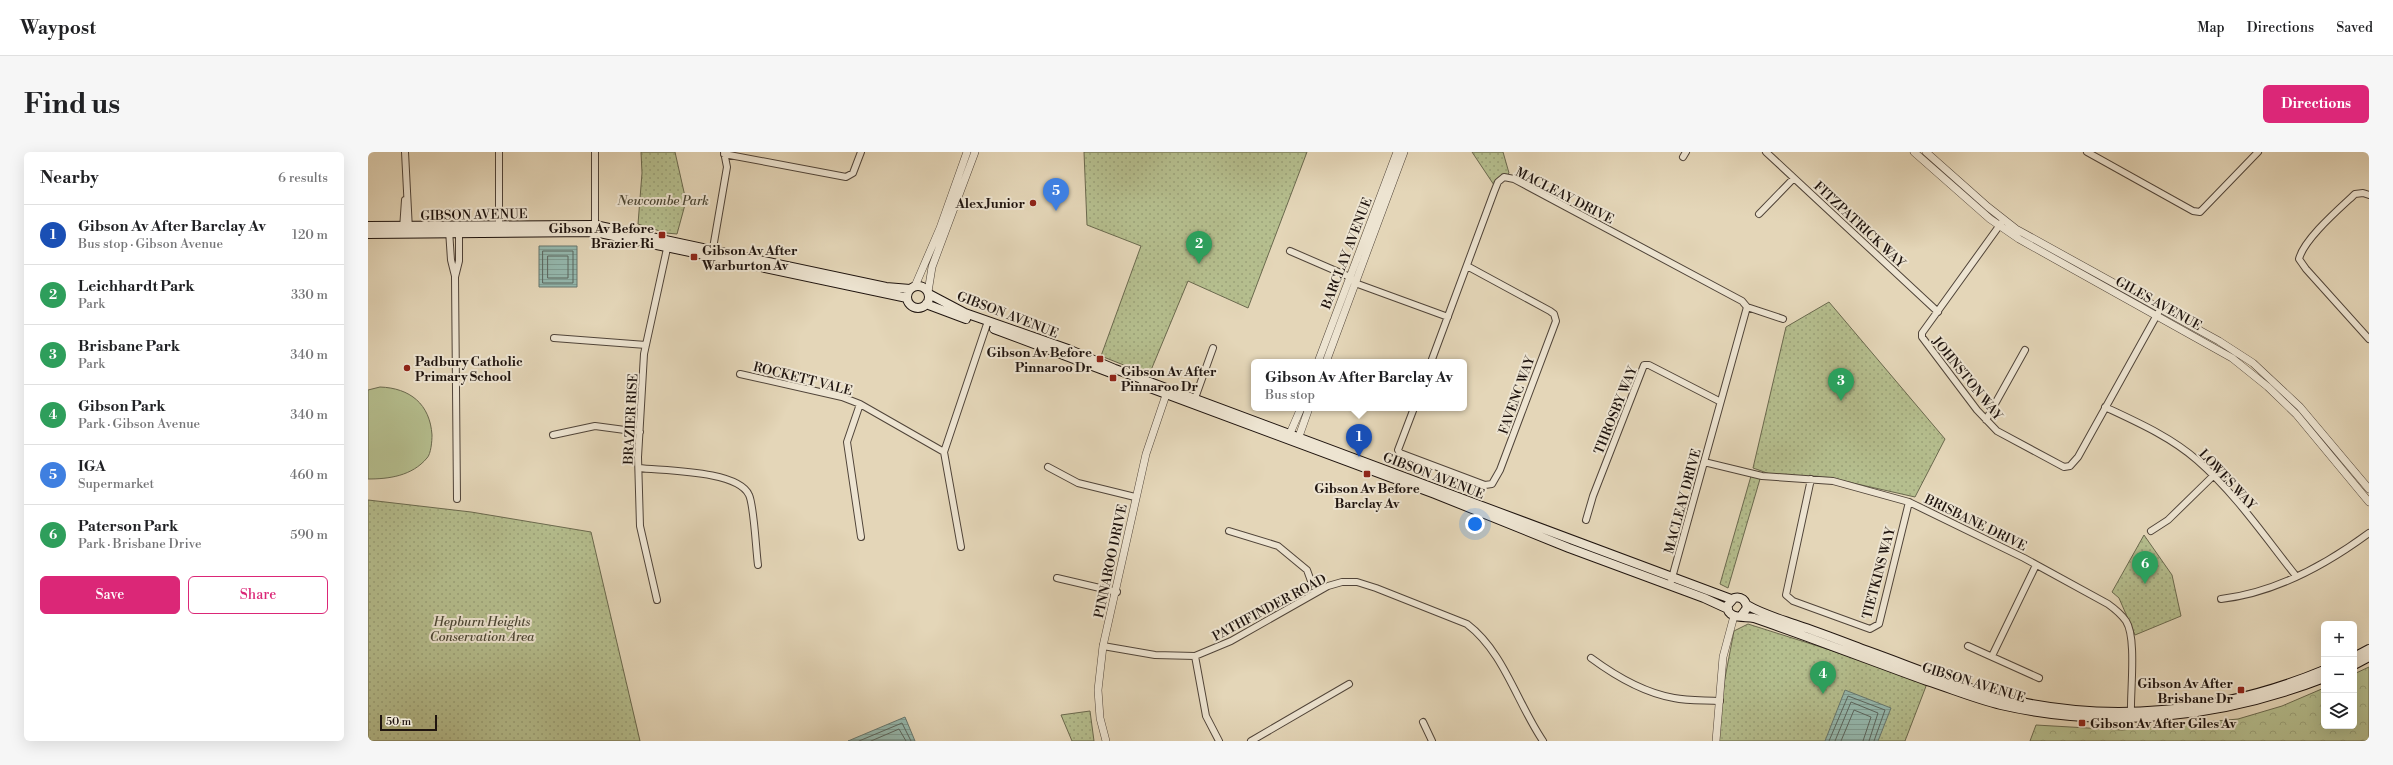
<!DOCTYPE html>
<meta charset="utf-8">
<style>
:root{--surface:#fff;--page:#f6f6f6;--text:#202124;--muted:#757577;--line:#e0e0e0;--accent:#db2777}
body{margin:0;font-family:"Libre Bodoni",serif;background:var(--page);color:var(--text)}
.controls{position:absolute;right:12px;bottom:12px;display:grid;overflow:hidden;border-radius:6px;box-shadow:0 4px 16px #0002}
.controls button{width:36px;height:36px;display:grid;place-items:center;padding:0;border:0;border-bottom:1px solid var(--line);background:var(--surface);color:var(--text);font:20px sans-serif}
.scale{position:absolute;left:12px;bottom:10px;width:57px;box-sizing:border-box;padding-left:4px;border:2px solid #1f140f;border-top:0;font-size:11px;line-height:14px;white-space:nowrap;color:#1f140f;-webkit-text-stroke:3px #ede4d1;paint-order:stroke}
.you{position:absolute;left:1107px;top:372px;width:14px;height:14px;margin:-10px;border:3px solid #fff;border-radius:50%;background:#1a73e8;box-shadow:0 0 0 6px #1a73e833}
.badge{display:grid;place-items:center;width:26px;height:26px;border-radius:50%;background:var(--accent);color:#fff;font-size:13px;font-weight:700}
.pin{position:absolute;translate:-50% -33px;filter:drop-shadow(0 1px 2px #0008)}
.pin::after{content:'';position:absolute;top:21px;width:14px;height:12px;background:inherit;clip-path:polygon(0 0,100% 0,50% 100%)}
.popup{position:absolute;left:883px;top:207px;width:216px;height:52px;box-sizing:border-box;display:grid;place-content:center;border-radius:6px;background:var(--surface);filter:drop-shadow(0 1px 3px #0005);font-size:13px;white-space:nowrap;color:var(--muted)}
.popup b{font-size:15px;color:var(--text)}
.popup::after{content:'';position:absolute;left:50%;top:100%;margin-left:-8px;border:8px solid transparent;border-top-color:var(--surface)}
.list{margin:0;padding:0;list-style:none}
h2{display:flex;justify-content:space-between;align-items:center;height:52px;margin:0;padding:0 16px;font-size:17px}
h2 small{font-size:13px;font-weight:400;color:var(--muted)}
.list li{display:grid;grid-template-columns:26px 1fr auto;gap:12px;align-items:center;box-sizing:border-box;height:60px;padding:0 16px;border-top:1px solid var(--line)}
.list b{display:block;font-size:15px;white-space:nowrap}
.list p{margin:0;font-size:13px;white-space:nowrap;color:var(--muted)}
.list em{font-size:13px;font-style:normal;color:var(--muted)}
.actions{display:flex;gap:8px;padding:12px 16px}
.actions a{flex:1;padding:9px 0;border:1px solid var(--accent);border-radius:6px;text-align:center;font-size:14px;color:var(--accent)}
.actions .main{background:var(--accent);color:#fff}
.icon{flex:none;width:22px;height:22px;fill:none;stroke:currentColor;stroke-width:2;stroke-linecap:round;stroke-linejoin:round}
.map{position:relative;flex:none;width:2001px;height:589px;overflow:hidden;border-radius:6px}
header{display:flex;align-items:center;gap:24px;box-sizing:border-box;height:56px;padding:0 20px;background:var(--surface);border-bottom:1px solid var(--line)}
header strong{font-size:19px}
nav{display:flex;gap:22px;margin-inline-start:auto;font-size:14px}
.intro{display:flex;align-items:center;justify-content:space-between;box-sizing:border-box;height:96px;padding:0 24px}
h1{margin:0;font-size:28px}
.button{padding:10px 18px;border-radius:6px;background:var(--accent);color:#fff;font-size:14px;font-weight:700}
main{display:flex;gap:24px;padding:0 24px}
aside{flex:1;background:var(--surface);border-radius:6px;box-shadow:0 4px 16px #0002}
.map>svg:first-child{display:block}
.grass{fill:#b5be8e;stroke:#6a694e}
.forest{fill:url(#forest-crowns);stroke:#6a694e}
.park{fill:url(#park-dots);stroke:#6a694e}
.water{fill:url(#water-rules);stroke:#66776f}
.lines{fill:none;stroke-linecap:round;stroke-linejoin:round}
.shore{stroke:#5a665f;stroke-width:1}
.minor-casing{stroke:#504439;stroke-width:8}
.tertiary-casing{stroke:#504439;stroke-width:8}
.secondary-casing{stroke:#1f140f;stroke-width:10}
.minor{stroke:#ede4d1;stroke-width:6}
.tertiary{stroke:#ede4d1;stroke-width:7}
.secondary{stroke:#ede4d1;stroke-width:8}
.poi-dot{fill:#8f2418;stroke:#ede4d1;stroke-width:1.5}
.labels{text-anchor:middle;stroke-width:4;stroke-linejoin:round;paint-order:stroke}
.street-label{font-size:13px;fill:#1f140f;stroke:#ede4d1}
.park-label{font-size:13px;font-style:italic;fill:#4c4735;stroke:#ede4d1}
.poi-label{font-size:13px;font-weight:bold;fill:#1f140f;stroke:#ede4d1;text-anchor:end}
</style>
<header>
<strong>Waypost</strong>
<nav><a>Map</a><a>Directions</a><a>Saved</a></nav>
</header>
<div class="intro"><h1>Find us</h1><a class="button">Directions</a></div>
<main>
<aside>
<h2>Nearby<small>6 results</small></h2>
<ul class="list">
<li><span class="badge" style="background:#1a4fb4">1</span><div><b>Gibson Av After Barclay Av</b><p>Bus stop · Gibson Avenue</p></div><em>120 m</em></li>
<li><span class="badge" style="background:#2e9e5b">2</span><div><b>Leichhardt Park</b><p>Park</p></div><em>330 m</em></li>
<li><span class="badge" style="background:#2e9e5b">3</span><div><b>Brisbane Park</b><p>Park</p></div><em>340 m</em></li>
<li><span class="badge" style="background:#2e9e5b">4</span><div><b>Gibson Park</b><p>Park · Gibson Avenue</p></div><em>340 m</em></li>
<li><span class="badge" style="background:#3f7fe0">5</span><div><b>IGA</b><p>Supermarket</p></div><em>460 m</em></li>
<li><span class="badge" style="background:#2e9e5b">6</span><div><b>Paterson Park</b><p>Park · Brisbane Drive</p></div><em>590 m</em></li>
</ul>
<div class="actions"><a class="main">Save</a><a>Share</a></div>
</aside>
<div class="map">
<svg width="2001" height="589" viewBox="0 0 2001 589">
<defs>
<pattern id="forest-crowns" width="20" height="18" patternUnits="userSpaceOnUse"><rect width="20" height="18" fill="#b5be8e"/><path d="M2 6a3 3 0 1 1 6 0M12 15a3 3 0 1 1 6 0" fill="none" stroke="#9ba279"/></pattern>
<pattern id="park-dots" width="8" height="8" patternUnits="userSpaceOnUse"><rect width="8" height="8" fill="#b5be8e"/><path d="M2 2h.1M6 6h.1" fill="none" stroke="#9ba279" stroke-width="1.8" stroke-linecap="round"/></pattern>
<pattern id="water-rules" width="6" height="5" patternUnits="userSpaceOnUse"><rect width="6" height="5" fill="#95b9af"/><path d="M0 2.5h6" fill="none" stroke="#809e95"/></pattern>
</defs>
<rect width="100%" height="100%" fill="#e4d6b8"/>
<filter id="stains"><feTurbulence type="fractalNoise" baseFrequency=".005" numOctaves="4"/><feColorMatrix values="0 0 0 0 .2 0 0 0 0 .09 0 0 0 0 .02 0 0 0 .5 -.17"/></filter>
<radialGradient id="worn" r=".72"><stop offset=".6" stop-color="#630" stop-opacity="0"/><stop offset="1" stop-color="#630" stop-opacity=".3"/></radialGradient>
<!-- grass -->
<path class="grass" d="M12,235C42,236 62,252 64,283C64,289 63,302 59,306C44,324 21,327 0,327V238Z"/>
<!-- forest -->
<path class="forest" d="M2001,515V589H1662L1668,573L1754,578L1870,567L1914,554L1956,536V574H1986V522Z"/>
<!-- park -->
<path class="park" d="M273,0H307L318,49L309,82L298,81L270,72L274,21Z
M716,0H939L880,156L820,129L781,223L733,204L773,94L719,73Z
M1104,0H1135L1141,21L1128,36Z
M1461,150L1577,287L1547,345L1467,327L1413,326L1385,316L1418,175Z
M1383,324L1392,327L1360,436L1352,432Z
M0,348L103,360L223,380L272,589H0Z
M1776,383L1804,423L1813,464L1767,483L1751,446L1744,440Z
M1380,472L1560,529L1537,589H1349L1357,526L1366,479Z
M722,559L726,589H704L693,563Z"/>
<!-- water -->
<path class="water" d="M171,94H209V135H171Z
M1477,538L1523,556L1510,589H1457Z
M537,565L547,589H480Z"/>
<g class="lines">
<!-- shore -->
<path class="shore" d="M175,99H205V131H175Z
M180,104H200V126H180Z
M491,589L534,571L543,589
M503,589L531,577L538,589
M1461,589L1480,544L1517,558L1506,589
M1467,589L1483,550L1510,561L1501,589
M1473,589L1486,558L1503,565L1495,589"/>
<!-- minor casing -->
<g class="minor-casing">
<path id="minor" d="M37,0L41,78
M131,0V76
M227,0V77
M1398,0L1570,160
M1719,0L1825,59L1832,60L1890,0
M356,2L478,25L485,21L493,0
M1315,5L1318,0
M2001,43L1995,41L1987,42C1971,57 1936,87 1931,107L1938,117L2001,187
M1391,62L1426,26
M1634,70L1554,181V185L1609,258L1629,279L1696,315L1702,314L1710,305L1790,161
M35,77L37,48
M81,78L83,108L87,124
M922,99L982,125L987,131L1080,165
M344,102L359,15L356,0
M1379,155L1415,167
M186,186L278,193
M1063,210L1126,40L1130,30L1136,25L1146,27L1374,149L1379,155L1302,433
M372,222L474,245L492,252L576,300
M826,249L845,196
M492,252L479,290L493,385
M1737,255C1769,270 1803,285 1829,308C1867,341 1897,385 1928,424
M1046,256L1030,298L1032,301L1117,333L1124,332L1132,318L1188,169L1186,162L1182,159L1099,114
M1618,268L1657,198
M185,283L227,274L272,280
M1336,310L1394,324L1465,329L1541,350L1656,406L1740,452C1747,457 1753,462 1758,469C1769,486 1762,540 1763,563
M680,315L710,331L767,345
M271,316C295,319 370,318 381,343C386,353 388,399 390,413
M1443,327L1418,443L1425,449L1502,477L1511,472L1541,350
M89,347L87,125L91,109V77
M1218,368L1225,344L1276,213H1281L1351,249
M861,379L910,394L939,418L947,440
M1783,379L1800,368L1845,324
M593,395L576,300L620,169
M689,426L749,440
M1853,447C1906,441 1959,412 2001,381
M289,448L272,374L270,305L276,202L300,92
M735,494L787,503L827,504L863,489L960,434L974,430H989L1008,436L1099,472C1136,500 1149,551 1175,589
M1600,494L1671,526
M827,504L838,564L851,589
M1624,504L1668,413
M1223,506C1246,523 1277,541 1306,546C1320,549 1337,548 1352,549
M1055,570L1064,589
M883,589L981,532"/>
</g>
<!-- tertiary casing -->
<g class="tertiary-casing">
<path id="tertiary" d="M1546,0L1622,67L1651,87L1864,206L1900,235L1928,262L2001,350
M1558,0L1620,55L1648,77L1851,189L1885,211L1932,255L2001,337
M547,134L572,76L599,0
M560,140L564,115L607,0
M950,210L1029,0
M958,210L1036,0
M920,286L933,256
M929,290L941,256
M738,589L732,566L730,538L735,494L778,302L800,237
M1348,589L1355,505L1366,464"/>
</g>
<!-- secondary casing -->
<g class="secondary-casing">
<path id="secondary" d="M0,74L227,73L518,135L542,137
M0,82L227,80L539,146
M539 145a11 11 0 1 1 22 0a11 11 0 1 1-22 0Z
M561,142L597,161L700,197L747,217L1363,447
M558,152L598,167
M626,177L743,221
M774,233L1067,342L1201,396L1336,446L1360,457
M1379,453C1394,462 1412,467 1429,473C1453,481 1476,490 1500,499C1542,514 1584,532 1628,544C1737,573 1853,561 1956,518
M1373,464L1379,456C1378,448 1373,444 1366,446L1359,454C1360,468 1376,464 1386,466C1444,486 1501,508 1559,529C1584,537 1608,547 1633,553C1742,578 1853,566 1956,526
M1986,505L2001,497
M1986,513L2001,505"/>
</g>
<!-- minor -->
<use href="#minor" class="minor"/>
<!-- tertiary -->
<use href="#tertiary" class="tertiary"/>
<!-- secondary -->
<use href="#secondary" class="secondary"/>
</g>
<!-- markers -->
<g class="poi-dot">
<circle cx="665" cy="51" r="4"/>
<rect x="290" y="79" width="8" height="8" rx="2"/>
<rect x="322" y="101" width="8" height="8" rx="2"/>
<rect x="728" y="203" width="8" height="8" rx="2"/>
<circle cx="39" cy="216" r="4"/>
<rect x="741" y="222" width="8" height="8" rx="2"/>
<rect x="995" y="318" width="8" height="8" rx="2"/>
<rect x="1869" y="534" width="8" height="8" rx="2"/>
<rect x="1710" y="567" width="8" height="8" rx="2"/>
</g>
<g class="labels">
<!-- street labels -->
<g class="street-label">
<text transform="translate(1197 43) rotate(27)" y="5">MACLEAY DRIVE</text>
<text transform="translate(106 62) rotate(-1)" y="5">GIBSON AVENUE</text>
<text transform="translate(1492 72) rotate(43)" y="5">FITZPATRICK WAY</text>
<text transform="translate(978 101) rotate(-69)" y="5">BARCLAY AVENUE</text>
<text transform="translate(1791 151) rotate(29)" y="5">GILES AVENUE</text>
<text transform="translate(640 162) rotate(21)" y="5">GIBSON AVENUE</text>
<text transform="translate(435 226) rotate(14)" y="5">ROCKETT VALE</text>
<text transform="translate(1600 226) rotate(51)" y="5">JOHNSTON WAY</text>
<text transform="translate(1148 243) rotate(-70)" y="5">FAVENC WAY</text>
<text transform="translate(1247 258) rotate(-68)" y="5">THROSBY WAY</text>
<text transform="translate(262 267) rotate(-87)" y="5">BRAZIER RISE</text>
<text transform="translate(1066 323) rotate(21)" y="5">GIBSON AVENUE</text>
<text transform="translate(1860 327) rotate(47)" y="5">LOWES WAY</text>
<text transform="translate(1314 349) rotate(-75)" y="5">MACLEAY DRIVE</text>
<text transform="translate(1608 370) rotate(26)" y="5">BRISBANE DRIVE</text>
<text transform="translate(742 409) rotate(-78)" y="5">PINNAROO DRIVE</text>
<text transform="translate(1510 421) rotate(-75)" y="5">TIETKINS WAY</text>
<text transform="translate(901 455) rotate(-28)" y="5">PATHFINDER ROAD</text>
<text transform="translate(1606 530) rotate(17)" y="5">GIBSON AVENUE</text>
</g>
<!-- park labels -->
<g class="park-label">
<text x="295" y="53">Newcombe Park</text>
<text x="114" y="474">Hepburn Heights<tspan x="114" dy="15">Conservation Area</tspan></text>
</g>
<!-- poi labels -->
<g class="poi-label">
<text x="657" y="56">Alex Junior</text>
<text x="286" y="81">Gibson Av Before<tspan x="286" dy="15">Brazier Ri</tspan></text>
<text x="334" y="103" text-anchor="start">Gibson Av After<tspan x="334" dy="15">Warburton Av</tspan></text>
<text x="724" y="205">Gibson Av Before<tspan x="724" dy="15">Pinnaroo Dr</tspan></text>
<text x="47" y="214" text-anchor="start">Padbury Catholic<tspan x="47" dy="15">Primary School</tspan></text>
<text x="753" y="224" text-anchor="start">Gibson Av After<tspan x="753" dy="15">Pinnaroo Dr</tspan></text>
<text x="999" y="341" text-anchor="middle">Gibson Av Before<tspan x="999" dy="15">Barclay Av</tspan></text>
<text x="1865" y="536">Gibson Av After<tspan x="1865" dy="15">Brisbane Dr</tspan></text>
<text x="1722" y="576" text-anchor="start">Gibson Av After Giles Av</text>
</g>
</g>
<rect width="100%" height="100%" filter="url(#stains)"/>
<rect width="100%" height="100%" fill="url(#worn)"/>
</svg>
<div class="controls">
<button>+</button>
<button>−</button>
<button><svg class="icon" aria-label="layers" viewBox="0 0 24 24"><path d="M12 4l9 5-9 5-9-5zM3 14l9 5 9-5"/></svg></button>
</div>
<div class="scale">50 m</div>
<div class="you"></div>
<div class="pin badge" style="left:991px;top:305px;background:#1a4fb4">1</div>
<div class="popup"><b>Gibson Av After Barclay Av</b>Bus stop</div>
<div class="pin badge" style="left:831px;top:112px;background:#2e9e5b">2</div>
<div class="pin badge" style="left:1473px;top:249px;background:#2e9e5b">3</div>
<div class="pin badge" style="left:1455px;top:542px;background:#2e9e5b">4</div>
<div class="pin badge" style="left:688px;top:59px;background:#3f7fe0">5</div>
<div class="pin badge" style="left:1777px;top:432px;background:#2e9e5b">6</div>
</div>
</main>
